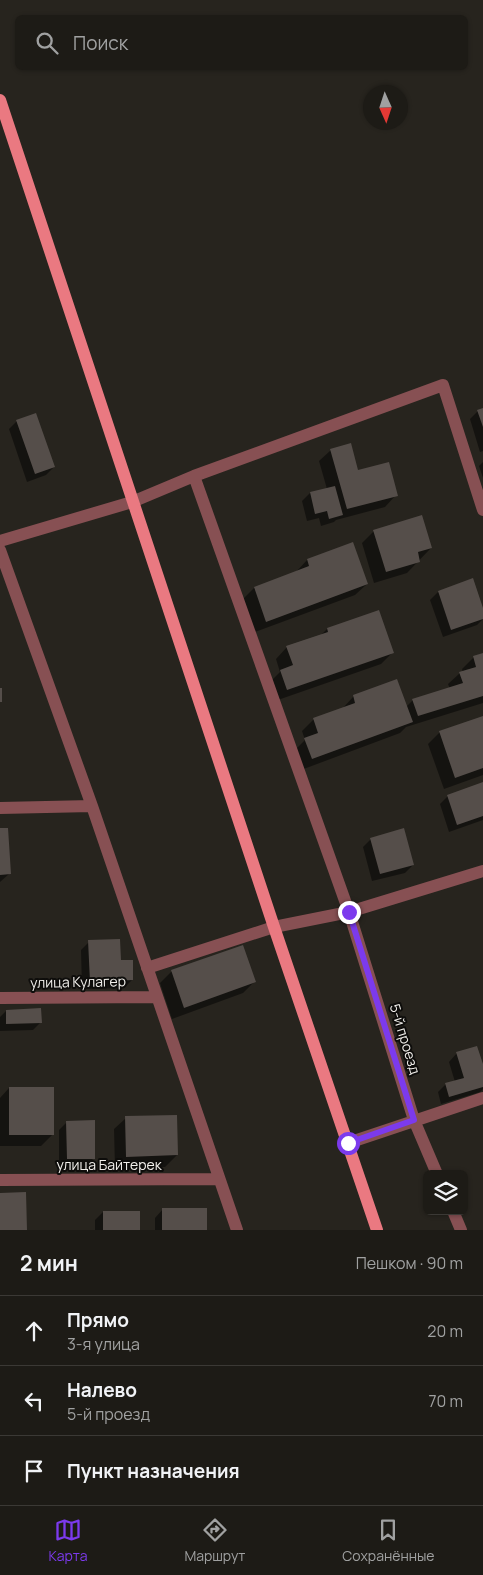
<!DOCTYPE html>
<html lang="ru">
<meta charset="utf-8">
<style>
:root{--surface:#1d1b16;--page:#25241f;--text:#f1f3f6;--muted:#a0a1a1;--line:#3b3935;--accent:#7c3aed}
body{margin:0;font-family:Manrope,sans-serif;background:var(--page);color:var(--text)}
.controls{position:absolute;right:15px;bottom:15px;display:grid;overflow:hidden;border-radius:8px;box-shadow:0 1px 4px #0004}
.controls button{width:45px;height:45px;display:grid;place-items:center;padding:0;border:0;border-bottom:1px solid var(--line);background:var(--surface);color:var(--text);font:25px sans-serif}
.compass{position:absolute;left:363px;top:85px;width:45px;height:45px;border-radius:50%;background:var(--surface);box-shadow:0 1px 4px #0004;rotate:177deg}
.stop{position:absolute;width:15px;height:15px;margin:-11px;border:4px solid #7c3aed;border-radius:50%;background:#fff}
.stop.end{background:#7c3aed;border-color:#fff;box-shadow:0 1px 5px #0008}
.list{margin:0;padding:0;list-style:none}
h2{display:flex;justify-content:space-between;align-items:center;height:65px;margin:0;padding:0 20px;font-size:21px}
h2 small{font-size:16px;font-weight:400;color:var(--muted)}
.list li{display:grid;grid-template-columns:32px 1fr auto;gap:15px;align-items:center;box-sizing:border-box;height:70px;padding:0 20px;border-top:1px solid var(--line)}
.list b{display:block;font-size:19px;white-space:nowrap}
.list p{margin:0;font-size:16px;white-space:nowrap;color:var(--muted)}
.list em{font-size:16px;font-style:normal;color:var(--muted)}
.icon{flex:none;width:28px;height:28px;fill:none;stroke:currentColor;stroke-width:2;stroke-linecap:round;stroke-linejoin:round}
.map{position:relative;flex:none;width:483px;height:1230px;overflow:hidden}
.search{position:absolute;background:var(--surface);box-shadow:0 1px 4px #0004;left:15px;right:15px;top:15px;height:55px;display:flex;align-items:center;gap:12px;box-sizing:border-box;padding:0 18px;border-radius:8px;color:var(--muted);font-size:19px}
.sheet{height:275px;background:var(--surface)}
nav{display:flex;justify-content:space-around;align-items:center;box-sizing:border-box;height:70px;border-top:1px solid var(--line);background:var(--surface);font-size:14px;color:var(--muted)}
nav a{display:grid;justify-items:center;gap:2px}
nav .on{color:var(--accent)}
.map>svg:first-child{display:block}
.shadow{fill:#0007}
.building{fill:#554e4a}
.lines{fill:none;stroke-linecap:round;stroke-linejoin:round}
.minor{stroke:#875053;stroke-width:12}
.primary{stroke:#ea7981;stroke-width:12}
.route{stroke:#7c3aed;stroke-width:6}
.labels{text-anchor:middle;stroke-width:4;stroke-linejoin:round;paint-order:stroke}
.street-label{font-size:14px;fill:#f2f0ec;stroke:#0e0d0b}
</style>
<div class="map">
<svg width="483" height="1230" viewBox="0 0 483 1230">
<rect width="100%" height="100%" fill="#27241e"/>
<!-- shadow -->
<path class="shadow" d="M483,410V451L480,452L470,419L478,411Z
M17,421L54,467L46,475L27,482L9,429Z
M331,450L357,472L396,495L385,507L336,520L334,522L321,526L319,518L307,521L302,501L310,493L327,489L319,461Z
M483,462V478L479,466Z
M374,531L431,548L407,573L374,583L362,543Z
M352,543L367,584L355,595L255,632L243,599L254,588L296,572L307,560Z
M438,592L483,612V619L477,625L443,637L430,600Z
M327,629L392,653L381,664L275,701L269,683L280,672L276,659L287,647L320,636Z
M483,655V703L406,727L400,733L301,770L294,751L305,740L302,731L313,720L342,709L353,697L397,681L406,707L413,700L450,689L448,684L460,673L463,672L462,669L474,657Z
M483,718V775L444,789L428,744L440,732Z
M483,784V820L449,832L440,804L448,796Z
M0,829L9,874L0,882Z
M371,839L413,865L405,873L372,881L363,847Z
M89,942L120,961L132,980L124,988L82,989L81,950Z
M242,946L255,981L243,993L172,1019L160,983L171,972Z
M6,1011L41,1022L33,1030L0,1031V1017Z
M457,1053L483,1069V1089L480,1092L441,1104L438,1092L446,1084L455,1082L449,1062Z
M9,1088L53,1134L41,1146H0V1098Z
M126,1118L177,1155L165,1167L115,1168L114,1129Z
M67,1122L94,1158L86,1166L59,1167V1130Z
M163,1209L206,1230H155V1218Z
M103,1212L138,1230H95V1220Z"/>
<!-- building -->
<path class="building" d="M483,408V427L477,410Z
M36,413L55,467L35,474L16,420Z
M351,443L358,470L389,462L398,496L347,509L330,449Z
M335,486L343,515L329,519L327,511L315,514L310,492Z
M422,515L432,548L418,552L420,562L386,572L373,530Z
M353,542L368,584L266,622L254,587L309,566L307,559Z
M473,578L483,608V619L451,630L438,591Z
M379,610L394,653L287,690L280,670L293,665L286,646L328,632L327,628Z
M483,653V696L418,716L412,699L463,683L459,672L476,667L473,656Z
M397,679L413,722L312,759L304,738L318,733L313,718L355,703L353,695Z
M0,688H2V702H0Z
M483,716V768L455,778L439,731Z
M483,782V816L457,825L447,795Z
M0,828H8L11,874L0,875Z
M404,828L414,865L380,874L370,838Z
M120,939L121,960H133V980L90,982L88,940Z
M243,945L256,982L184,1008L171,970Z
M41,1008L42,1023L6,1024V1010Z
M477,1046L483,1064V1087L449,1097L445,1083L464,1078L456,1052Z
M9,1087H54V1135H9Z
M177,1115L178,1155L126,1157L125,1116Z
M95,1120V1159H67L66,1121Z
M26,1192L27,1230H0V1193Z
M162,1208H207V1230H162Z
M103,1211H140V1230H103Z"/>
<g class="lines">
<!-- minor -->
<path class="minor" d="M0,541L132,502L194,476
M0,550L92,806L237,1230
M0,808L92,806
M147,968L274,927L349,912L483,871
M0,998L157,997
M348,1143L483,1098
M437,1174L414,1120L349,912L194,476L443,385L483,510
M0,1180L219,1179
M453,1211L461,1230"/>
<!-- primary -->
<path class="primary" d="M0,100L274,927L377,1230"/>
</g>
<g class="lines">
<!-- route -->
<path class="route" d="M348,1143L414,1120L349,912"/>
</g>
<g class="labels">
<!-- street labels -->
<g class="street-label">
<text transform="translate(78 982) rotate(-1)" y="5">улица Кулагер</text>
<text transform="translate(405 1039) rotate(73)" y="5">5-й проезд</text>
<text x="109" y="1170">улица Байтерек</text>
</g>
</g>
</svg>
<div class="controls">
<button><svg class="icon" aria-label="layers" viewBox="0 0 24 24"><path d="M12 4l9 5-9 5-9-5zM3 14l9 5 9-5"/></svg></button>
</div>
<svg class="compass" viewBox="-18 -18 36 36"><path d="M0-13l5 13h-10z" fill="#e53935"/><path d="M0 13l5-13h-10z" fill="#a0a1a1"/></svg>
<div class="stop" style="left:348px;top:1143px"></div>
<div class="stop end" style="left:349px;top:912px"></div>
<div class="search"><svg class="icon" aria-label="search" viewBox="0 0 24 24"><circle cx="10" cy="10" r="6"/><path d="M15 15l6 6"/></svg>Поиск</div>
</div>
<section class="sheet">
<h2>2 мин<small>Пешком · 90 m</small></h2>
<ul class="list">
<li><svg class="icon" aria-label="ahead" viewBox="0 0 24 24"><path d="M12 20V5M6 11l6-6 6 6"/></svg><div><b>Прямо</b><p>3-я улица</p></div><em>20 m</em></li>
<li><svg class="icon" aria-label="left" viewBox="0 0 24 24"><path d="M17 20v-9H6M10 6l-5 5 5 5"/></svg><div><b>Налево</b><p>5-й проезд</p></div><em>70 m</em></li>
<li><svg class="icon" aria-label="arrive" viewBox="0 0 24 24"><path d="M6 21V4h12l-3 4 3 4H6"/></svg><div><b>Пункт назначения</b></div></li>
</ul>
</section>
<nav>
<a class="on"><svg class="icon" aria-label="map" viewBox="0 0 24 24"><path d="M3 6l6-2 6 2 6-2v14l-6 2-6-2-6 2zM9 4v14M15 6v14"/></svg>Карта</a>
<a><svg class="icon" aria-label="directions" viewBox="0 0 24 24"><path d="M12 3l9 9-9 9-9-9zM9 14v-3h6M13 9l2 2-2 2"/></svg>Маршрут</a>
<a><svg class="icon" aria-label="saved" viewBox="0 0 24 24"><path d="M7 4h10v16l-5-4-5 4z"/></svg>Сохранённые</a>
</nav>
